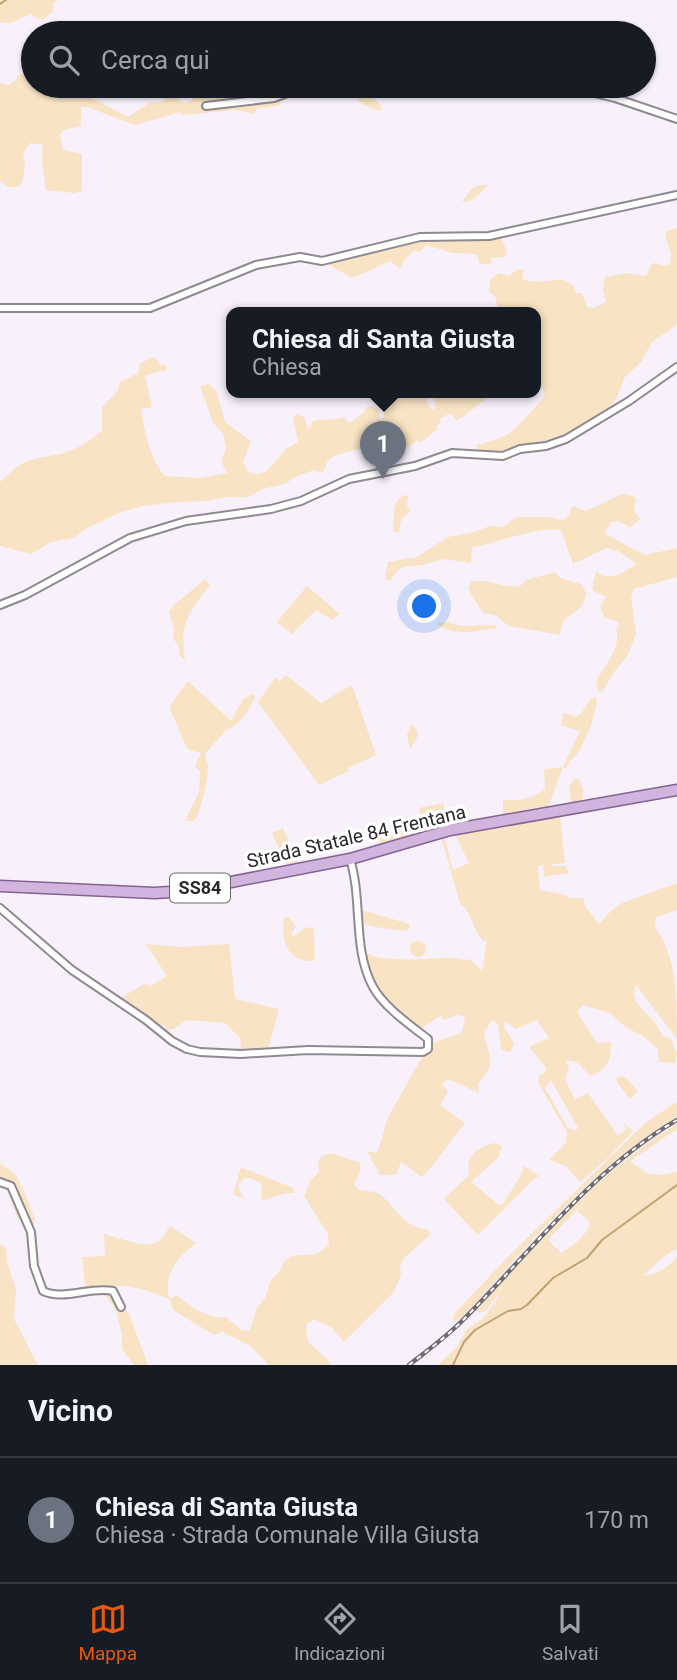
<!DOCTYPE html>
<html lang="it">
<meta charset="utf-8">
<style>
:root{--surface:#171b24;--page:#20242c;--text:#f1f3f6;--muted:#9ea1a6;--line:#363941;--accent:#ea580c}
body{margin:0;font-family:Roboto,sans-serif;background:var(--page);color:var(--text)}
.you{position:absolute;left:425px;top:607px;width:24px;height:24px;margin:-18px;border:5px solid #fff;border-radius:50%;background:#1a73e8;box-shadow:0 0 0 10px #1a73e833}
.badge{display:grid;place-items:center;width:46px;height:46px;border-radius:50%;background:var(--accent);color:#fff;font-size:23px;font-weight:700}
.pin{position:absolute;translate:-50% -58px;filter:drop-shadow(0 2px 4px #0008)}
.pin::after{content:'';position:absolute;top:37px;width:24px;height:21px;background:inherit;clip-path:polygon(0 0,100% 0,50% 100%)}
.popup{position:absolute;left:226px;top:307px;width:315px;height:91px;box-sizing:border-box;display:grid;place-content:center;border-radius:14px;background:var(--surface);filter:drop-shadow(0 2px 5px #0005);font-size:23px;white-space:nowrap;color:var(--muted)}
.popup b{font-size:26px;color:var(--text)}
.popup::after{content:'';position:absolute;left:50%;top:100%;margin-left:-14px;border:14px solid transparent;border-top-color:var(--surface)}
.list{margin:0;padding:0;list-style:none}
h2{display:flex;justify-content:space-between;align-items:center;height:91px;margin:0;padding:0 28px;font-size:30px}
h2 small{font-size:23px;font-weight:400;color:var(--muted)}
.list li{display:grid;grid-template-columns:46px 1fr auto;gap:21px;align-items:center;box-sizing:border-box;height:126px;padding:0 28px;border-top:2px solid var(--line)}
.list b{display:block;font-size:26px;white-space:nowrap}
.list p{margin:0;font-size:23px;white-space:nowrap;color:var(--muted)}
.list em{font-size:23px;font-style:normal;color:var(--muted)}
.icon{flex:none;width:38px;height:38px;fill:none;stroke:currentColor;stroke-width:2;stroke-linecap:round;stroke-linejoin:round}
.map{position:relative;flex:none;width:677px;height:1365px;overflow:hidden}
.search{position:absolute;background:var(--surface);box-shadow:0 2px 5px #0004;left:21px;right:21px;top:21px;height:77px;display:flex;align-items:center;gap:18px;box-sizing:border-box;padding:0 24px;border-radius:38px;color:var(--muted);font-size:26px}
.sheet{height:217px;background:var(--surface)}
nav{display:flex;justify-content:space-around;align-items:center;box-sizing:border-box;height:98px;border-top:2px solid var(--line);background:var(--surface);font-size:19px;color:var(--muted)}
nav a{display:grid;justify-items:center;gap:4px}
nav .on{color:var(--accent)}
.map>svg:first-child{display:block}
.green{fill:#f8e3c4;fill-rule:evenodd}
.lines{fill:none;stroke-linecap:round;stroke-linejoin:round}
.stream{stroke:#c1a271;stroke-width:2}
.minor-casing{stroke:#8f8992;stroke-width:10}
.primary-casing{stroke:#836391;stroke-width:13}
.minor{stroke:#fff;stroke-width:6}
.primary{stroke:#d1b5de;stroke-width:10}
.rail-casing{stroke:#706b71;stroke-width:4.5}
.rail{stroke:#fff;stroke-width:2;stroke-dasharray:5;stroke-linecap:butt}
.labels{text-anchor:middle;stroke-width:7;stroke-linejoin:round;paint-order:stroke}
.shield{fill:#fff;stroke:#6b686b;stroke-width:2}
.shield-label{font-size:18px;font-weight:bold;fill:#2b282c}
.street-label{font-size:19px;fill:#2b282c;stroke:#fff}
</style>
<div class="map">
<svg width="677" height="1365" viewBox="0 0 677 1365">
<rect width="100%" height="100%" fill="#f8f1fb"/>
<!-- green -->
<path class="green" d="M0,0H60L53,2V11L43,20L35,18L31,13C21,17 11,27 0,22Z
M33,73V86H69L75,92L83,90L88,96L128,117L149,103L165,101L163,95L168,93L184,103C193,102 196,95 197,86H216L215,90L235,96L246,87L250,86L259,92V101L289,94L295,96L282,101L278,106L258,108L253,114L237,110L182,115L181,112L135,125L87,107H81V126L63,130L60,135L63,150L82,154V191L74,193L46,190L42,162L43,145L30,143L23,153L25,165L22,183L17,187H8L0,181V83L9,85L17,79V75Z
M360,90L368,93L381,105V110C373,111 361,104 356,98Z
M480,185H488C482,193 476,198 467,202L462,201L473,188Z
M677,228V325L652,342L641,362L624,378L617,398L606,411L562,438L528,444L509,453L481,456L476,445C487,442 501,439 510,433C514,431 544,399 545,395L542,386L535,383V313H498L496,298L489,291L491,279L499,273L509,276L518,269L524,270L522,279C536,284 547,281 561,279L573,285L576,293H582L587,307L593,308L606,302L603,289L605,277L627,273L645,276L648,273L650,266L654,263L667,266L670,264L671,254L665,235L667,231Z
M501,237L507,252L505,257L490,258L493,261L489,265L479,263L477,254L452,253L426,245L420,252L414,251L403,261L400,269L390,261C376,267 366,273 352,278L324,262L425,239Z
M152,357L156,358L160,365H165L167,370L145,375L152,407L141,409C145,432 149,458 165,476L201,478L227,473L221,461L226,449L223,433L213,423L200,386L209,384L217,392L225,422L251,441L243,462L248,472L257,475L267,471L286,449L298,442L293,417L297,414L304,417L308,430L313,421C325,418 332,422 343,417L350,423L363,413L367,407L372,406L378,409L380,419L384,418L383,398L390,393L396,397L404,393H425L428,405L433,410L436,407L432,393H501L500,398L489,397L457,421L451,413L439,419L441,422L436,426L438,429L420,443L417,441L401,452L398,457C387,459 382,451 372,448C366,446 335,454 330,459C325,463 326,468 323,473L314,470L295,477L285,484L262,489L249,497H226L207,501L177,502L143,506L121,512L87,528L73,538L51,542L31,554L0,546V482C9,473 20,463 31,460C44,456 57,456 69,451C82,447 91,439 102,431V407L117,392L120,382L138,373L140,364Z
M622,494L633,496L636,499L634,511L640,519C628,531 630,526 618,521L612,522L605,531L607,535L645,555L677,548V577L634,589L631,597L636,634L628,655L614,672L602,692L599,691L596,683C603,666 622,649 616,629L620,625L617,621L605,618L600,607L606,597L592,590L596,571C607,583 625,572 637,564L618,551L606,548L573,564L561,530C538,525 497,544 472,547L471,563L443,559L423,565L404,567L398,570L390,581L385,578L388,562L417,557L448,537L474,532L490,526L503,527L517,517H548L563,520L569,515L572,506L586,511Z
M406,495L408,496L407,506L410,511L401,520L399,532H395L393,530C395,516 390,500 406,495Z
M555,572L560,578L581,584L587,594L582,606L563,621L560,635L509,626L495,615L483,613L468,589L471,582C487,577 503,589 520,586L526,580Z
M205,579L210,585C189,612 179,623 185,660L179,655V647L173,638L174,630L169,612L173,606Z
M307,586L340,614L332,620L316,610L292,634L277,622Z
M448,622L461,626L495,625L497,628C476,631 458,636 438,626V623Z
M286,675L321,703L352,685L376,755L348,768L349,771L319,785L258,702L275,678L280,681Z
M188,681L231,721L243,699L254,694L255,697C249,711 240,725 226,730L205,754C206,758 207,761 208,765C209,773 201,813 195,819C192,822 189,821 185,821L199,792L200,772L195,766L201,753L189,750L186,746L170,709L171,704Z
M591,698H597C595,715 589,734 580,749C576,757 570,759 566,768L563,767L547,810L503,817V800C520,801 532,799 545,789L544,769L563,767L580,731L561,725L563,713L576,716L581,714Z
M411,724C424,734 415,739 410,750L407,735Z
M574,779H579L583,789V804L572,806L569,787Z
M443,803L447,825L424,833L419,808Z
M560,814L565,863L552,864V866H566L569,873L544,877L543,865H541L538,867L540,890L567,895L568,898H583L585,906L599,924L611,911L622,903L677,883V910L656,917L655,927C677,957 677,999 677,1039L636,985L634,992L636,1002L656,1024L662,1035L672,1040L675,1051H677L675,1063L659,1062L658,1049L643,1036L627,1028L610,1013L583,1005L577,1012L597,1043L611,1042C612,1059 607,1071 590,1076C581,1067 579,1059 565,1061L569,1067L565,1079L575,1100L588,1093L618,1136L627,1129L622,1122L633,1131L608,1158L580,1182L566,1166L549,1160L566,1143L567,1132L539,1084L538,1077L546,1071V1067L532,1051L530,1046L549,1038L537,1020L516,1029L505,1021L504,1027L514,1043L510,1052L501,1050L498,1024L492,1020L484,1032C486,1054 500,1061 478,1084L479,1093L448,1079L442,1084L448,1092L440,1105L465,1123L432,1166L422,1177L401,1162L396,1175H380L368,1153L369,1151L375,1153L378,1151L388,1117L421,1059L435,1042L462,1033L465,1018L459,1014L445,1020L441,1018L442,1015L418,1030L378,993L373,984L363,951C382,965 430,957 453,958C460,959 462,961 469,959L482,971L487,940L484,941C471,929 474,913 460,904L441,836L444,835L453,870L469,863L454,832ZM551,1080L578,1128L575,1131L568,1128L545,1088Z
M402,824L406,838L381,845L378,834Z
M283,828L299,865L287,867L272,833Z
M359,909L409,924V929L406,931L375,927L360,923Z
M288,917L296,926L291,934L294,936L307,927L314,929L315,959L313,961C287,962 281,941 284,918Z
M410 949a8 8 0 1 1 16 0a8 8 0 1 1-16 0Z
M146,944L181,947L229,944L235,999L279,1009L267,1053L233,1052L241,1046L240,1038L225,1023L187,1020L174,1029L166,1030L165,1025H157L119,999L144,984L150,986L167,976Z
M620,1076L626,1078L638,1091L630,1099L617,1082L616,1079Z
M677,1102V1117C593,1166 528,1246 463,1317L453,1322L454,1314L506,1259L636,1132L649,1120Z
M677,1124V1129L630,1161L646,1173L660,1175L677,1172V1249C662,1255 656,1266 643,1275C658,1275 668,1268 677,1256V1365H438L457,1347L466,1330L482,1319L499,1297L497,1296L485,1311L480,1313L476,1311C536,1246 600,1169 677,1124ZM594,1192L577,1211L587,1219L590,1225C584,1238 572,1246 561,1253L548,1240Z
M496,1143L502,1146L499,1157L471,1182L499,1205L503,1204L521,1175L524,1166L539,1176L533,1180L478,1235L444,1199L469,1175C465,1155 479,1146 496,1143Z
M331,1153L360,1163V1172L354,1184L359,1190L375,1192L381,1195C394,1206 408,1231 427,1229L431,1234L404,1258L400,1266L401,1275L394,1292L344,1342L332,1328L314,1319L306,1325L308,1342L327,1359L331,1365H269L251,1346L223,1332L214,1335L173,1310L170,1300C153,1292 134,1285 115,1286C122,1293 121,1305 129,1314L148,1365H134L122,1349V1334L116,1311L107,1297L103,1295H86L82,1257L105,1256L104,1234C118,1237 141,1248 155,1243C162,1241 166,1232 170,1226L196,1243C179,1256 161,1276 170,1299L177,1295C188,1306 210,1320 226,1317L241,1330L250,1331L256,1309L265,1298L271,1280L280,1271L284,1262L292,1256L317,1254L329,1245L328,1234L304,1196L311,1180L319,1172L318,1162L322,1156Z
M0,1164C5,1167 11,1169 15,1174C21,1182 32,1210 35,1221L31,1228H28L17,1217L4,1181L0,1178Z
M241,1167L293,1188L294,1193H286L261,1201L262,1184L250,1178H244L238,1186L243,1198L233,1194Z
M0,1244L6,1248L7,1262L16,1289L14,1319L38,1365H0Z"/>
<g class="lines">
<!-- stream -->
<path class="stream" d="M0,4L6,0
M453,1365L464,1342L475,1330L508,1311L521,1309L527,1305L553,1278L587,1258L602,1240L677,1185"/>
<!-- minor casing -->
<g class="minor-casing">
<path id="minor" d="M565,86L615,98L677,119
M206,106L274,98L306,86
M0,308H150L256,265L300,257L322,261L420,237L489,236L677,195
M0,605L25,595L130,538L186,521L271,509L301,501L349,479L415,466L452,453L503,456L520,449L546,446L566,439L629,401L677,367
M0,908L72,970L146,1020L172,1041L187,1049L200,1052L241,1054L308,1050L423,1052L428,1049V1039C410,1025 384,1007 373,987C352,948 363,901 350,859
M0,1182L11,1186L31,1232L34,1266L43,1291C64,1301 90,1286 113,1291L121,1307"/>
</g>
<!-- primary casing -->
<g class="primary-casing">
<path id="primary" d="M0,886L155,893L185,891L350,859L450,830L677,790"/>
</g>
<!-- minor -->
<use href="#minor" class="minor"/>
<!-- primary -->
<use href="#primary" class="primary"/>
<!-- rail casing -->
<g class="rail-casing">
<path id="rail" d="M409,1365C428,1350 449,1335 466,1317C533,1249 593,1169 677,1120"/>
</g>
<!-- rail -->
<use href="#rail" class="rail"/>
</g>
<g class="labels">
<!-- shield labels -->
<rect class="shield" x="170" y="873.5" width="60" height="29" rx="5"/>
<g class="shield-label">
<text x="200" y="894">SS84</text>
</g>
<!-- street labels -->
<g class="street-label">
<text transform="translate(356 836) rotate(-13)" y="7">Strada Statale 84 Frentana</text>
</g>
</g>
</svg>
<div class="you"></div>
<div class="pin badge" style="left:383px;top:479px;background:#6b7280">1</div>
<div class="popup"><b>Chiesa di Santa Giusta</b>Chiesa</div>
<div class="search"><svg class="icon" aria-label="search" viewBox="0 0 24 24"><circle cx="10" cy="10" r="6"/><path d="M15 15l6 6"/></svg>Cerca qui</div>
</div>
<section class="sheet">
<h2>Vicino<small></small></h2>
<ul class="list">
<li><span class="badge" style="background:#6b7280">1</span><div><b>Chiesa di Santa Giusta</b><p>Chiesa · Strada Comunale Villa Giusta</p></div><em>170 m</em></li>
</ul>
</section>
<nav>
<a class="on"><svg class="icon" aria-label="map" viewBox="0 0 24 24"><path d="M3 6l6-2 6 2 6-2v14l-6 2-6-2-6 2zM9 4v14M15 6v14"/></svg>Mappa</a>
<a><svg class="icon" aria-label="directions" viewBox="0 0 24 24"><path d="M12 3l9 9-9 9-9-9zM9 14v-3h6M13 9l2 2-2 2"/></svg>Indicazioni</a>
<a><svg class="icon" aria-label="saved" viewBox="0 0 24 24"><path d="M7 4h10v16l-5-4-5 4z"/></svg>Salvati</a>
</nav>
